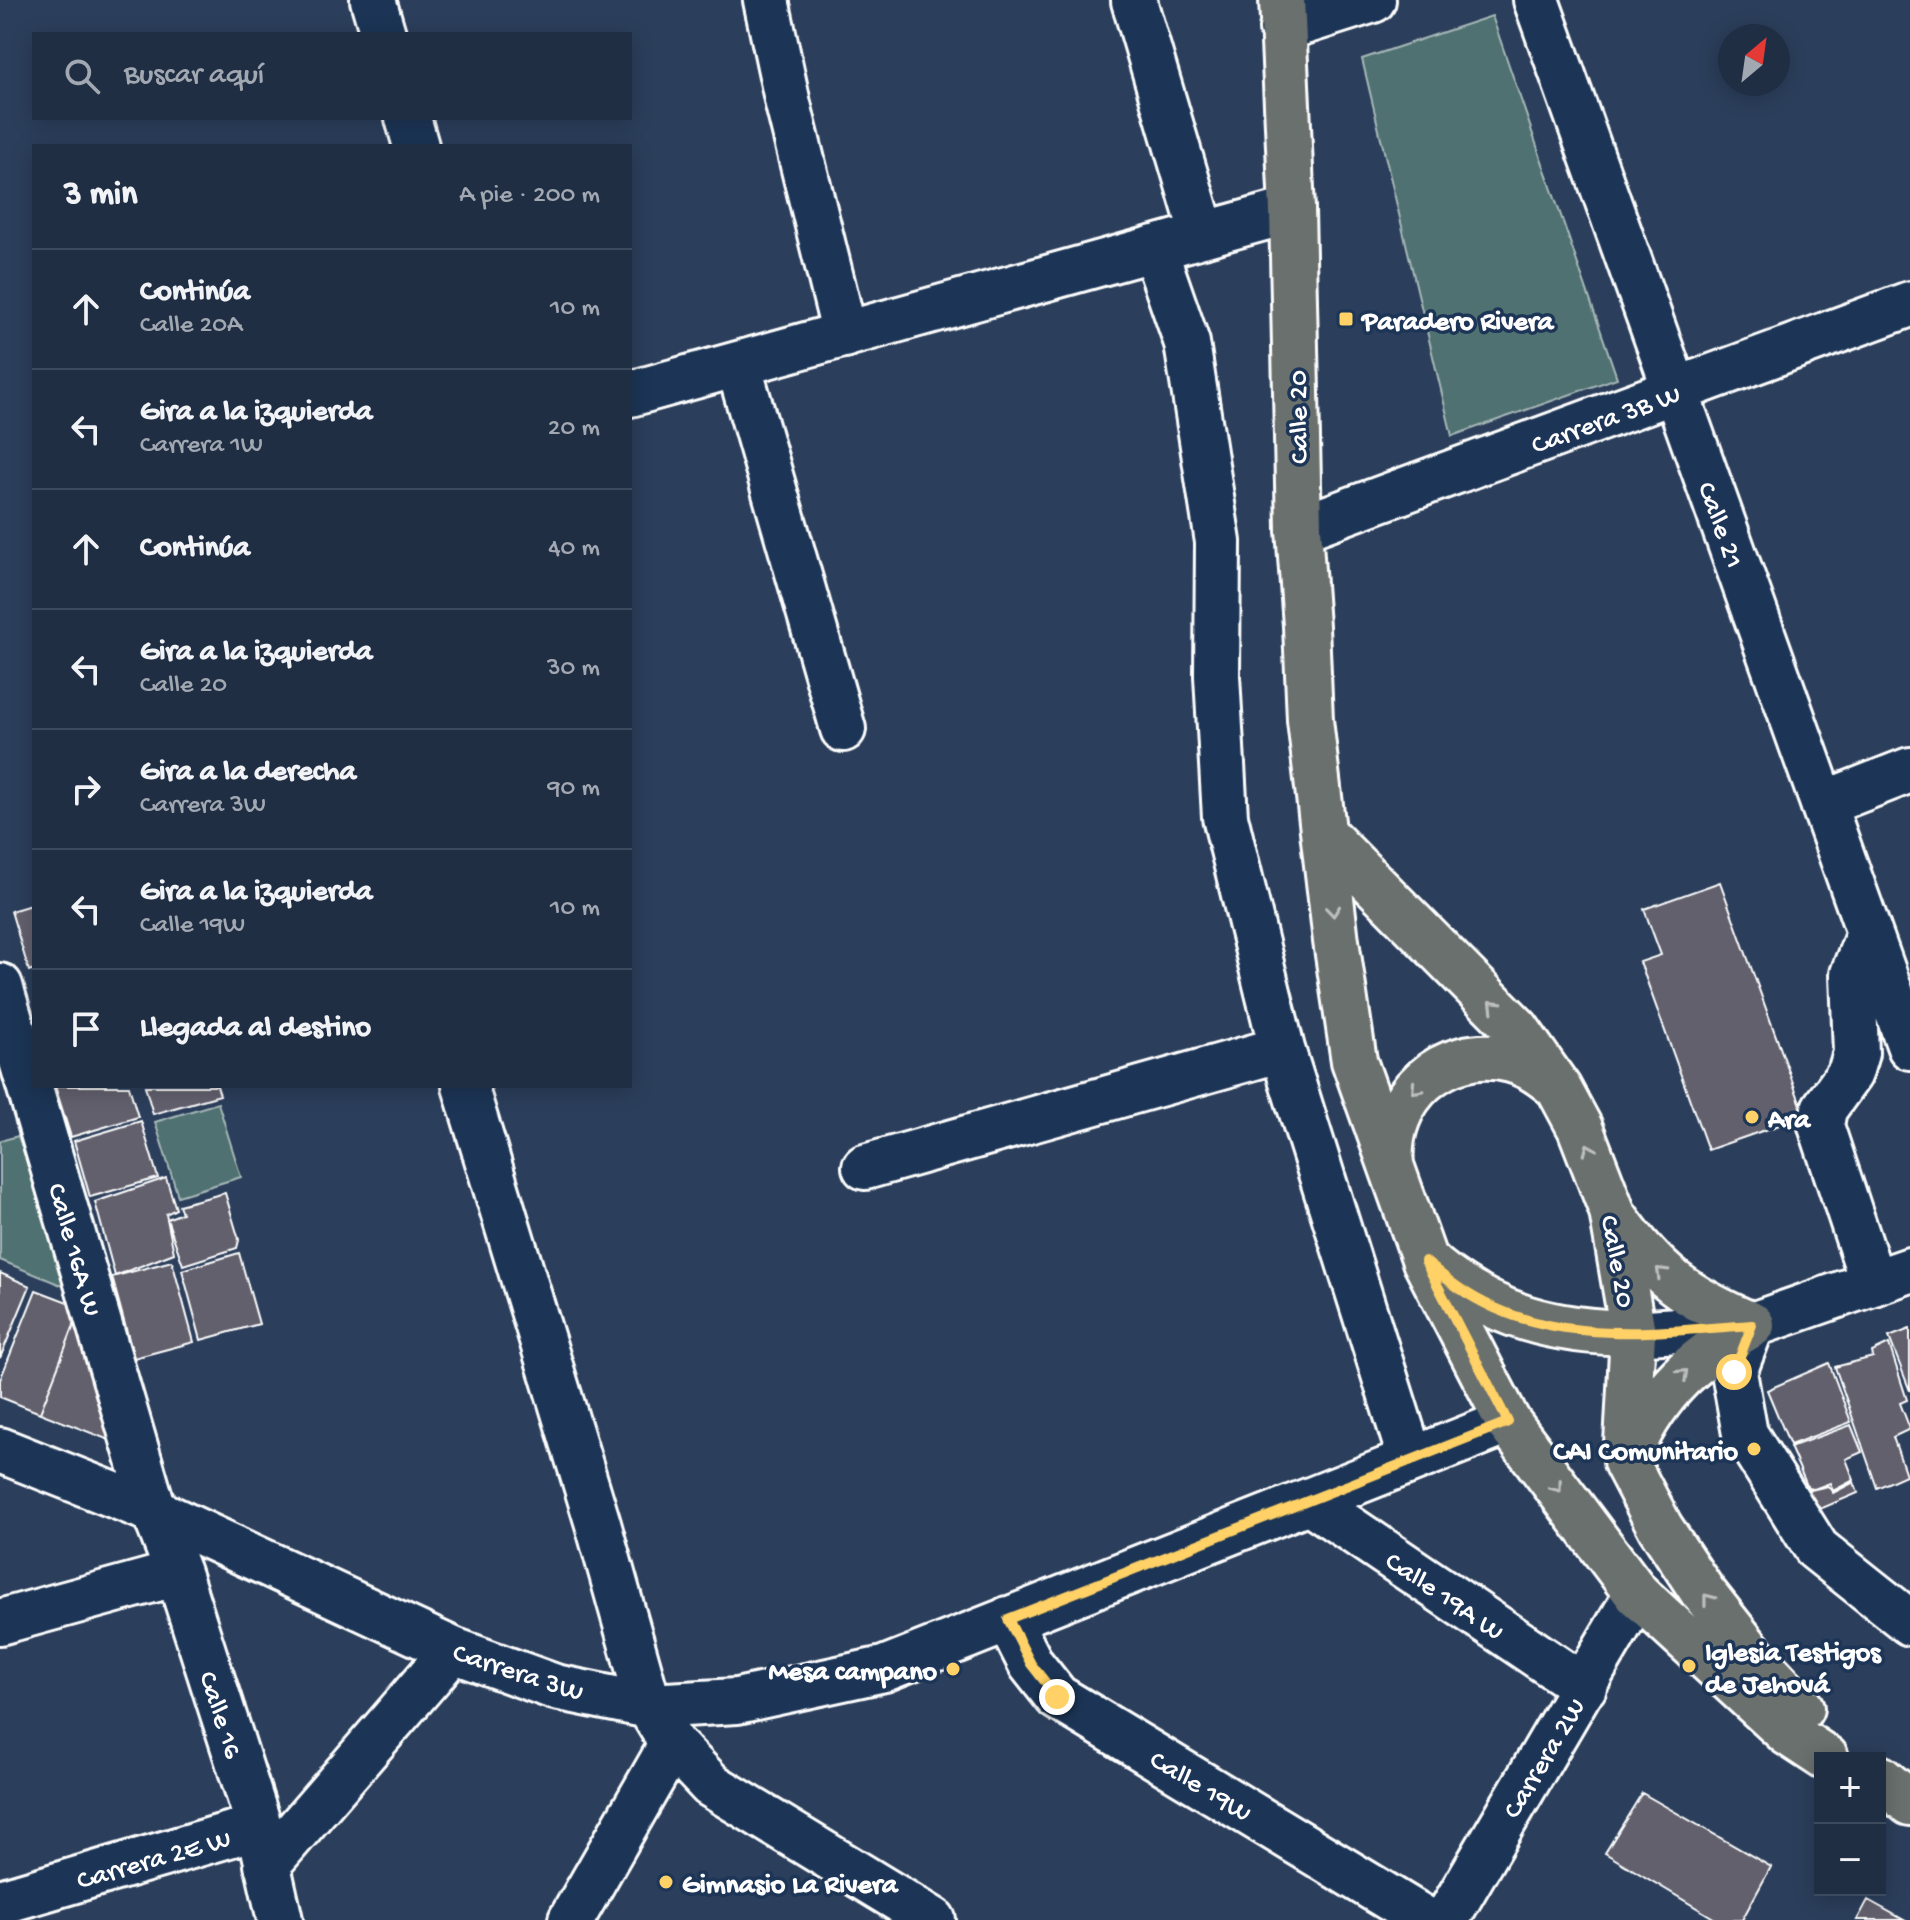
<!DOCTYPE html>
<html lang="es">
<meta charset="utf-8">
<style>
:root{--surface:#202e44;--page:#28364b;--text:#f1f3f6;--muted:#a2a8b2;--line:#3d4a5d}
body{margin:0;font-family:"Gochi Hand",sans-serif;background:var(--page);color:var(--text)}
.controls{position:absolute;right:24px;bottom:24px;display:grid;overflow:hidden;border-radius:0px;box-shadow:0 4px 20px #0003}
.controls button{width:72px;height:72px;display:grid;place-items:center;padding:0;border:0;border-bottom:2px solid var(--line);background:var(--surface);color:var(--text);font:40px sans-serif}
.compass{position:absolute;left:1718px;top:24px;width:72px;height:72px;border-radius:50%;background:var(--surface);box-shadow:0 4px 20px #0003;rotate:29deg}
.stop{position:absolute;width:24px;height:24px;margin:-18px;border:6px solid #ffd166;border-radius:50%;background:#fff}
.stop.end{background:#ffd166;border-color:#fff;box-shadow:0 2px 8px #0008}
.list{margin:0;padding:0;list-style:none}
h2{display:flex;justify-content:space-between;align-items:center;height:104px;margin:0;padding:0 32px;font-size:34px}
h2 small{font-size:26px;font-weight:400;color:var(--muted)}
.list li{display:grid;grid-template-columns:52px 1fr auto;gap:24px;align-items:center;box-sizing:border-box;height:120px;padding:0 32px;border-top:2px solid var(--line)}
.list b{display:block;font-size:30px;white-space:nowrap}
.list p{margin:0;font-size:26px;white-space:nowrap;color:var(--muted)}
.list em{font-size:26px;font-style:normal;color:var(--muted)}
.icon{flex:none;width:44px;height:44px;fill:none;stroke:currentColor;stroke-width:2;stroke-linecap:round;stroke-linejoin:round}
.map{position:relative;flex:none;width:1910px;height:1920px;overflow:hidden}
.search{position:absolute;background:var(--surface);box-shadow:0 4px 20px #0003;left:32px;top:32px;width:600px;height:88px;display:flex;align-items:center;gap:20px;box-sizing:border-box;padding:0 28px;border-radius:0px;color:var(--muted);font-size:30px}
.panel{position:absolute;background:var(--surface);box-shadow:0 4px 20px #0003;left:32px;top:144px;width:600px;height:944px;border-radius:0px}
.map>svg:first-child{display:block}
.green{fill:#507171;stroke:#a8b8b8;stroke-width:2}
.building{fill:#62606d;stroke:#fff;stroke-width:2}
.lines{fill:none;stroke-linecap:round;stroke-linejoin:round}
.minor-casing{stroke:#fff;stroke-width:50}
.major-casing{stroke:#fff;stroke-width:50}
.minor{stroke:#1d3557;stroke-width:44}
.major{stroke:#6b706d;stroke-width:44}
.oneway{stroke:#bcbfbd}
.route{stroke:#ffd166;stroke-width:10}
.poi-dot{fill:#ffd166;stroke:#1d3557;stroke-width:3}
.labels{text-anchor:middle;stroke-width:7;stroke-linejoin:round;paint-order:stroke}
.poi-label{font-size:28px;font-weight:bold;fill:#fff;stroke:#1d3557;text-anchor:start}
.street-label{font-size:28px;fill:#fff;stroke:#1d3557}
</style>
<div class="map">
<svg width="1910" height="1920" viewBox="0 0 1910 1920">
<rect width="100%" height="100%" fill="#2b3e5b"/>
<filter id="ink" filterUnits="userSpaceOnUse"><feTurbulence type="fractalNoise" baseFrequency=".0125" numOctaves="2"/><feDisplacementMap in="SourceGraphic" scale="16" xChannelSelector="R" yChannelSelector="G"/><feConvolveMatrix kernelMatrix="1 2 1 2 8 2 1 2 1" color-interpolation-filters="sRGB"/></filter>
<g filter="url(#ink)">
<!-- green -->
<path class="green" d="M1492,16L1617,378L1452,436L1362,59Z
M218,1103L241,1177L178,1196L155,1122Z
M18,1136L73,1290L0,1260V1141Z"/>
<!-- building -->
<path class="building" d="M1720,882L1805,1116L1708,1150L1640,962L1661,955L1644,909Z
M34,904V969L29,971L11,911Z
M55,1086H129L138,1117L71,1137Z
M145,1086H217L220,1095L153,1114Z
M141,1121L158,1178L90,1197L74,1141Z
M166,1178L176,1209L166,1214L174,1253L115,1276L95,1202Z
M225,1193L239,1240L237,1248L183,1265L167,1219L182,1213L179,1205Z
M239,1253L259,1324L201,1340L182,1270Z
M172,1261L194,1342L134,1358L112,1277Z
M0,1273L30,1286L0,1358Z
M36,1290L81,1307L40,1413L0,1397V1380Z
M81,1307L109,1440L40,1413Z
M1910,1329V1391L1889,1337Z
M1889,1344L1907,1400L1900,1403L1910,1429L1893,1437L1906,1475L1877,1488L1835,1367L1873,1357L1872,1352Z
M1829,1363L1851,1422L1790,1445L1767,1390Z
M1851,1425L1862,1452L1846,1459L1854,1480L1833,1491L1830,1483L1814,1489L1808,1488L1790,1447Z
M1854,1482L1858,1493L1813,1512L1806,1491L1828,1486L1833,1493Z
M1642,1793L1771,1867L1742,1920H1717L1605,1853Z
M1868,1900L1904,1920H1857Z"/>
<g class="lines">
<!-- minor casing -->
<g class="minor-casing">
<path id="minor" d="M373,0L383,34
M766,0L788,104L845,335
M1536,0L1910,1047
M1134,1L1203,235
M1282,29L1373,0
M408,118L416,146
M1154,248L1187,343L1218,542L1217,676L1225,817L1282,1049L1411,1460
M738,364L843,729
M630,394L1292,210
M1299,529L1910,304
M1823,804L1910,770
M1869,933L1853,974L1856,1053L1850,1073L1824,1109L1821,1126L1873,1283
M0,986L154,1511L178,1573L259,1826L280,1920
M465,1086L598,1524L649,1706L672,1744L711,1785L933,1920
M865,1167L1282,1049
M1752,1325L1734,1372L1745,1434L1817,1549L1910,1623
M1633,1333L1752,1325L1910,1270
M0,1450L154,1511L453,1650L555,1687L649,1706L737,1701L884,1669L1508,1422
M1309,1501L1584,1687
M1008,1619L1031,1664L1057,1697L1426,1920
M0,1622L178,1573
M267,1865L453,1650
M0,1902L259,1826
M571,1920L672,1744
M1446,1920L1637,1594"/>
</g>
<!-- major casing -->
<g class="major-casing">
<path id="major" d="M1282,0L1292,210L1299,529L1306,626L1310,720L1336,941L1354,1061L1425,1261L1508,1422L1637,1594L1788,1733L1826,1758
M1324,834L1517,1029L1559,1089L1580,1128L1612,1211L1633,1333L1626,1462L1660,1527L1702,1591L1761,1666L1801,1708
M1391,1165C1385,1098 1443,1043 1511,1060C1528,1064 1542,1074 1555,1085
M1615,1217C1656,1275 1687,1298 1752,1325
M1432,1266C1494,1317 1554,1332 1633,1333
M1631,1450C1659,1389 1695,1358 1752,1325
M1880,1778L1910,1803"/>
</g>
<!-- minor -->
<use href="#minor" class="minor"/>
<!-- major -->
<use href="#major" class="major"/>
</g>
<!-- one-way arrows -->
<defs><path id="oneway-chevron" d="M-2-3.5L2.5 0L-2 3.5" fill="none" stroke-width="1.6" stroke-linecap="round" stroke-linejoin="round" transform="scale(2)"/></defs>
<g class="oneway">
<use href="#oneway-chevron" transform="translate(1333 911) rotate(84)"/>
<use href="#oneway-chevron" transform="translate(1494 1005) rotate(-135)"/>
<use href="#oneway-chevron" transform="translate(1416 1089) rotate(133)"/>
<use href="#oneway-chevron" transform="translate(1589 1149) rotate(-113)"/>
<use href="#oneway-chevron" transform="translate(1661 1272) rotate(-135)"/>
<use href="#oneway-chevron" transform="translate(1683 1374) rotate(-43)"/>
<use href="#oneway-chevron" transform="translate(1557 1487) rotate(53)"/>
<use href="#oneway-chevron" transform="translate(1708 1599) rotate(-128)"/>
</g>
</g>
<g class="lines" filter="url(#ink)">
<!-- route -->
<path class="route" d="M1057,1697L1031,1664L1008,1619L1508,1422L1425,1261C1436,1270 1447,1280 1459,1288C1546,1348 1653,1332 1752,1325L1734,1372"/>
</g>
<!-- markers -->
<g class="poi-dot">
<rect x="1338" y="311" width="16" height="16" rx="4"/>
<circle cx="1752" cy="1117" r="8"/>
<circle cx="1754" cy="1449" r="8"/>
<circle cx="1689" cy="1666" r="8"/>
<circle cx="953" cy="1669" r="8"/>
<circle cx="666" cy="1882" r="8"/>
</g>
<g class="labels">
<!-- poi labels -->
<g class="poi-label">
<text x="1362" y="329">Paradero Rivera</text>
<text x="1768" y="1127">Ara</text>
<text x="1738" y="1459" text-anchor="end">CAI Comunitario</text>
<text x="1705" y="1660">Iglesia Testigos<tspan x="1705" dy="32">de Jehová</tspan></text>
<text x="937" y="1679" text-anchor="end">Mesa campano</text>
<text x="682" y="1892">Gimnasio La Rivera</text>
</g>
<!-- street labels -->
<g class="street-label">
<text transform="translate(1296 417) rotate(-91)" y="10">Calle 20</text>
<text transform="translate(1605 417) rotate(-20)" y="10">Carrera 3B W</text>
<text transform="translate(1723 524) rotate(70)" y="10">Calle 21</text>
<text transform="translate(77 1249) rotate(74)" y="10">Calle 16A W</text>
<text transform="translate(1620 1261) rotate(79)" y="10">Calle 20</text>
<text transform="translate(1446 1594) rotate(34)" y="10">Calle 19A W</text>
<text transform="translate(519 1670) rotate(18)" y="10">Carrera 3W</text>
<text transform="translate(223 1714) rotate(72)" y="10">Calle 16</text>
<text transform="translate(1542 1757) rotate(-59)" y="10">Carrera 2W</text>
<text transform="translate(1202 1784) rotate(31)" y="10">Calle 19W</text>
<text transform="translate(153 1857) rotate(-16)" y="10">Carrera 2E W</text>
</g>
</g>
</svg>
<div class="controls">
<button>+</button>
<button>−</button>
</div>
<svg class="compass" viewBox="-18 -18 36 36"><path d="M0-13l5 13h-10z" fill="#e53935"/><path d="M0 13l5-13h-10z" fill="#a2a8b2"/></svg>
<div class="stop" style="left:1734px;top:1372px"></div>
<div class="stop end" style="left:1057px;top:1697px"></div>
<div class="search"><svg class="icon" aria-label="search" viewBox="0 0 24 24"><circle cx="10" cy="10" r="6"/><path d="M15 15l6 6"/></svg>Buscar aquí</div>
<section class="panel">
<h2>3 min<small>A pie · 200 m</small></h2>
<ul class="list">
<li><svg class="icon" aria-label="ahead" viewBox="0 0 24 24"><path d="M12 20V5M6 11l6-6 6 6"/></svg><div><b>Continúa</b><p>Calle 20A</p></div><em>10 m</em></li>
<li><svg class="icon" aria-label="left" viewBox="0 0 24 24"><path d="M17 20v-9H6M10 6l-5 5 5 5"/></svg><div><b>Gira a la izquierda</b><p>Carrera 1W</p></div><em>20 m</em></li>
<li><svg class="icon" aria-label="ahead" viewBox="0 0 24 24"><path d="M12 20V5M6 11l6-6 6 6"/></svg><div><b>Continúa</b></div><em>40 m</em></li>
<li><svg class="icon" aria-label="left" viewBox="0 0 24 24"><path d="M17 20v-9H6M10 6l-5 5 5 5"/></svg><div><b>Gira a la izquierda</b><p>Calle 20</p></div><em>30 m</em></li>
<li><svg class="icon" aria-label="right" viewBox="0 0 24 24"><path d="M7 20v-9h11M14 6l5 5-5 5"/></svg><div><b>Gira a la derecha</b><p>Carrera 3W</p></div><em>90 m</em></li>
<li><svg class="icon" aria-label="left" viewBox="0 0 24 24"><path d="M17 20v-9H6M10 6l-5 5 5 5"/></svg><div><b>Gira a la izquierda</b><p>Calle 19W</p></div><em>10 m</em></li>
<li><svg class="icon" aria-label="arrive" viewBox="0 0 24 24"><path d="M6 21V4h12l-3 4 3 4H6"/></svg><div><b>Llegada al destino</b></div></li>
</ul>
</section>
</div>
